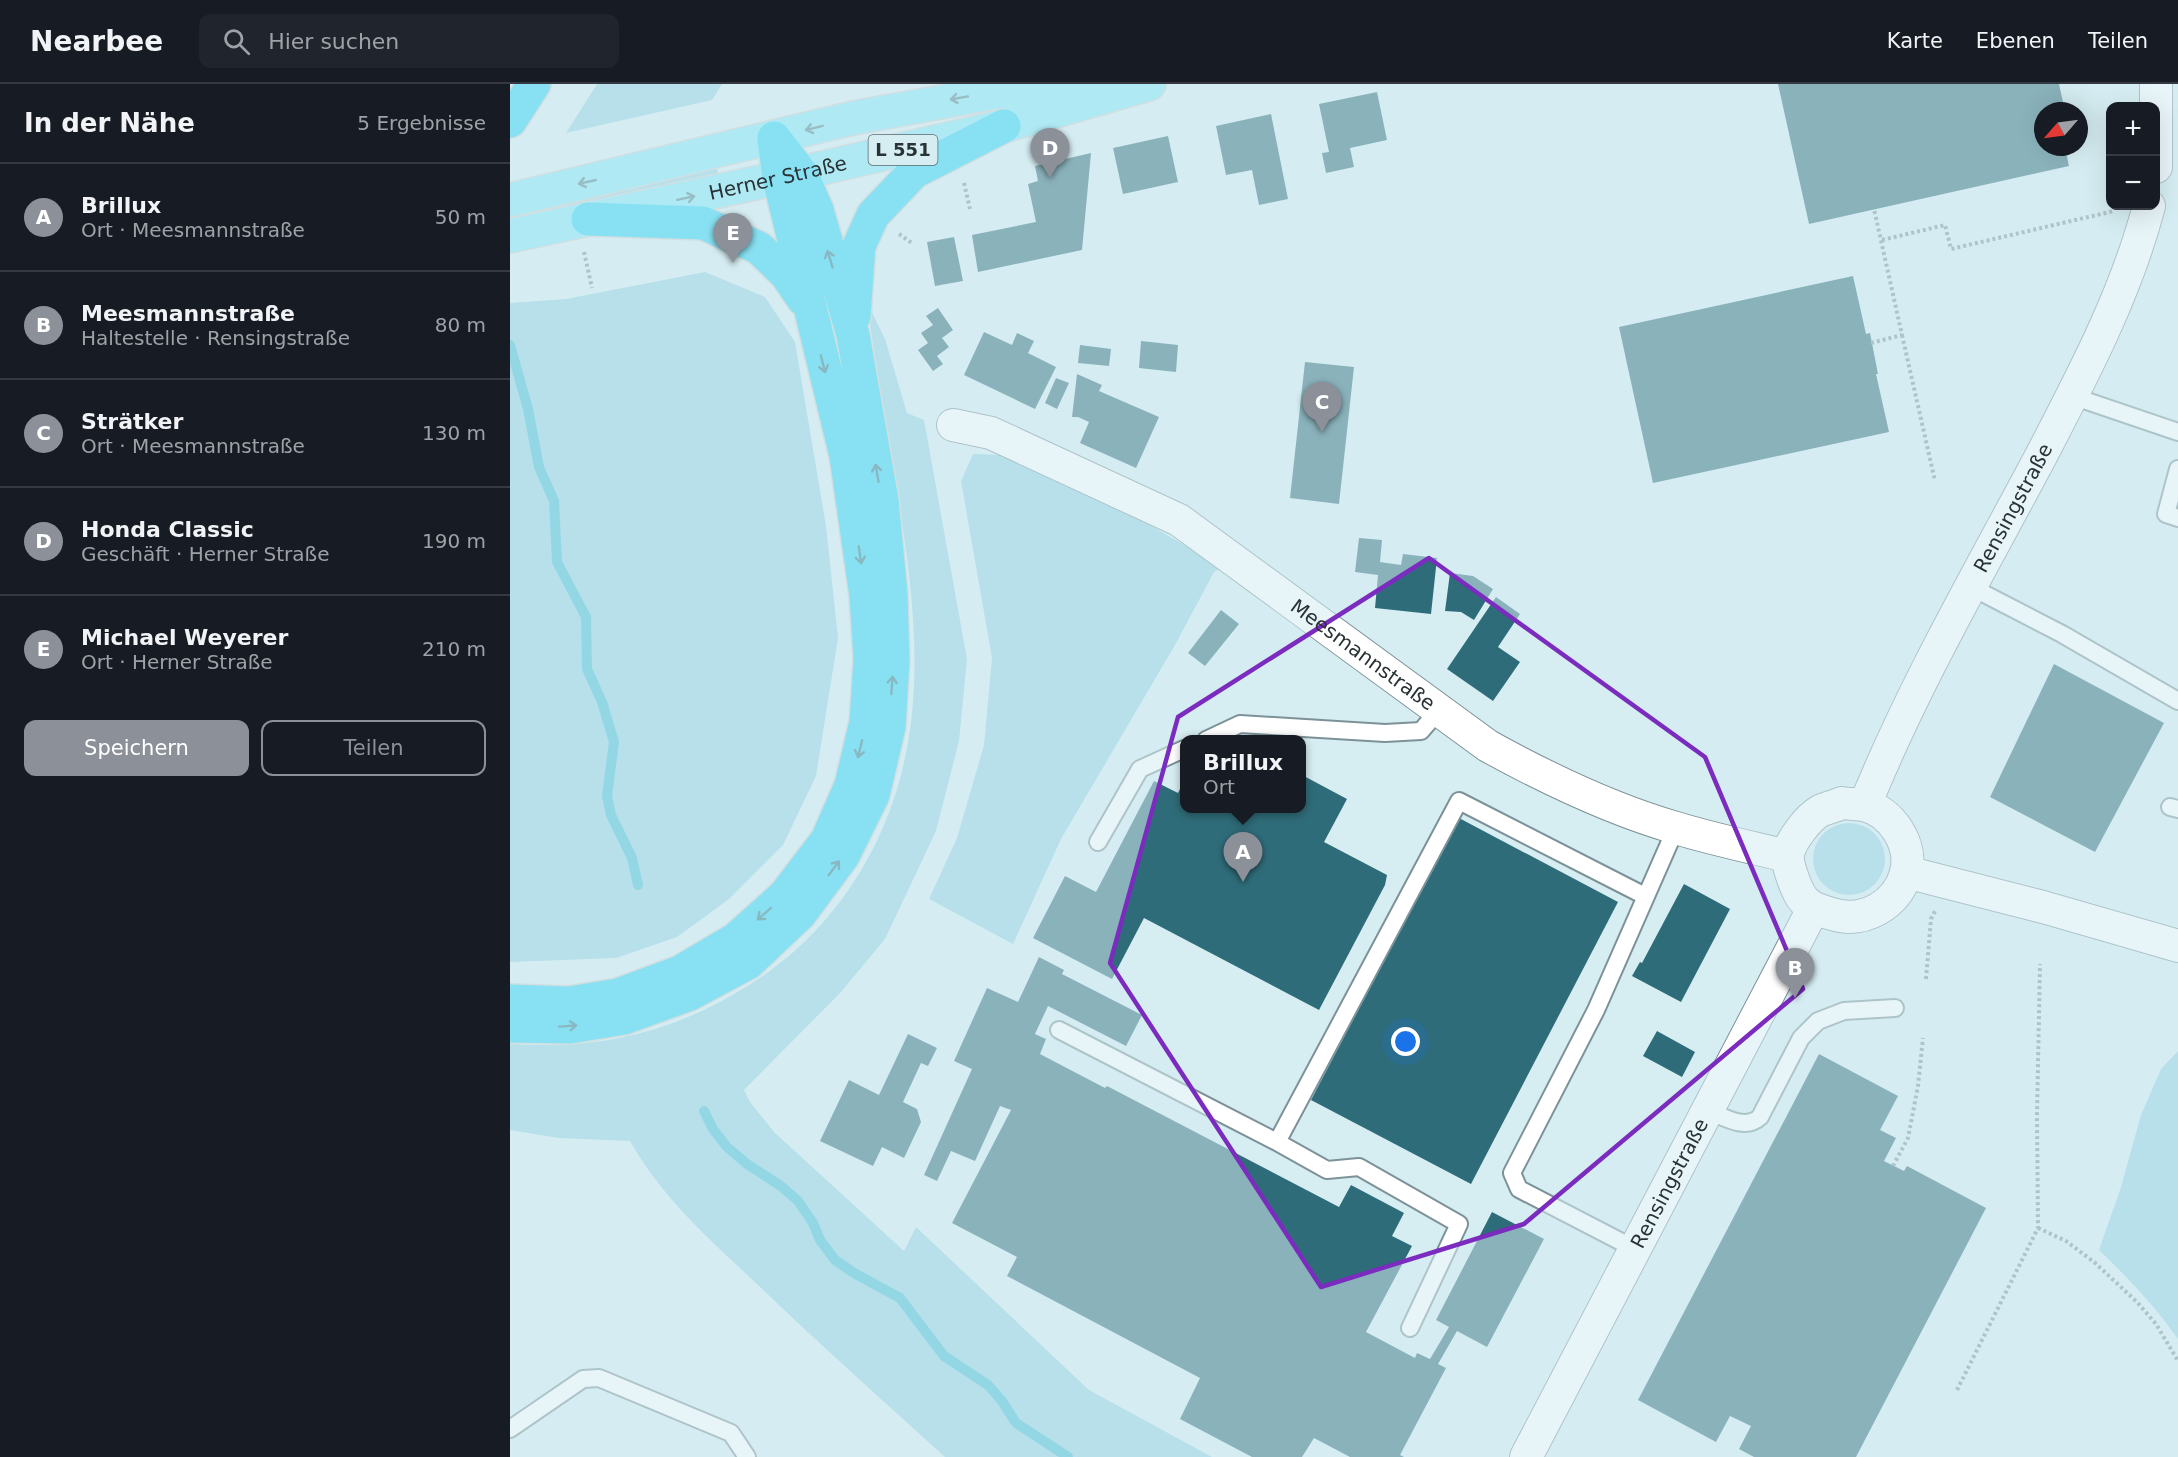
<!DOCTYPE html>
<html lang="de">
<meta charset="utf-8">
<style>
:root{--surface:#171b24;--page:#20242c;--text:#f1f3f6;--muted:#9ea1a6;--line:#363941;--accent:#8c9099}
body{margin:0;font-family:"DejaVu Sans",sans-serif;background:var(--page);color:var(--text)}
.controls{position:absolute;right:18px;top:18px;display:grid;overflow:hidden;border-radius:12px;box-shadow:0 6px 24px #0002}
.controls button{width:54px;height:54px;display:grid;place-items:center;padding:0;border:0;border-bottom:2px solid var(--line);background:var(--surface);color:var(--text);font:30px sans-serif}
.compass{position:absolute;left:1524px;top:18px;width:54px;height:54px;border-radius:50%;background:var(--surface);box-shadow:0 6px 24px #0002;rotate:242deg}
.you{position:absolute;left:896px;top:958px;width:21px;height:21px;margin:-15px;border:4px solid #fff;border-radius:50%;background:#1a73e8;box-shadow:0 0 0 9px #1a73e833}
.badge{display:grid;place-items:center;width:39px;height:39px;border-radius:50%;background:var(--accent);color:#fff;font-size:20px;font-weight:700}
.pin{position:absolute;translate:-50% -50px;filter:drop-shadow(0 2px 3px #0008)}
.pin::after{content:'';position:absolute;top:32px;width:21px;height:18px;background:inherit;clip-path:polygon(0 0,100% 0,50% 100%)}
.popup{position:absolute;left:670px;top:651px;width:126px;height:78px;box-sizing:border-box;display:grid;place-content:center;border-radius:12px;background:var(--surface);filter:drop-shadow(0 2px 4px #0005);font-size:20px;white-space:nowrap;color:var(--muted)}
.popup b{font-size:22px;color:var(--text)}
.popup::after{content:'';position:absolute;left:50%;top:100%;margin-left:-12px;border:12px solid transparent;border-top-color:var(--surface)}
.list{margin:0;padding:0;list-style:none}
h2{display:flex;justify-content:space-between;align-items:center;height:78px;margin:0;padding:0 24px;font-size:26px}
h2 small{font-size:20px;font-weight:400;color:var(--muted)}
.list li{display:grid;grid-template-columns:39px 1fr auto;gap:18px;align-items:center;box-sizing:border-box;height:108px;padding:0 24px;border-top:2px solid var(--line)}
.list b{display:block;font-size:22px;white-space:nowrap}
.list p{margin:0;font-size:20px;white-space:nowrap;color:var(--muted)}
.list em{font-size:20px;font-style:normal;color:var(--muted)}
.actions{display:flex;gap:12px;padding:18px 24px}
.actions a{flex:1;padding:14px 0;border:2px solid var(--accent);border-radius:12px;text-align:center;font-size:21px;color:var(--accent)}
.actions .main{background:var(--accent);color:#fff}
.icon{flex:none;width:33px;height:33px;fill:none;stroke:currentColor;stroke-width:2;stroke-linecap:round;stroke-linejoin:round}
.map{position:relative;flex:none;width:1668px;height:1373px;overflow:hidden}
header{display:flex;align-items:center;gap:36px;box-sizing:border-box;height:84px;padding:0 30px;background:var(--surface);border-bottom:2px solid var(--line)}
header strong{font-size:28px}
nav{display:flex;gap:33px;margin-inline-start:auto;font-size:21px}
.search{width:420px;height:54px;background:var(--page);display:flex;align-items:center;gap:15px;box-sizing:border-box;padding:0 21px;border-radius:12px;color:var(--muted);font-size:22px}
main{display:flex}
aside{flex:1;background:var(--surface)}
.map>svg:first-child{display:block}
.green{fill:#92d1e0}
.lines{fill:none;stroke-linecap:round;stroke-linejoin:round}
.stream{stroke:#44bdd5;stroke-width:10}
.building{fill:#2f6c79}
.lane-casing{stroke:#7d9298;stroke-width:20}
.street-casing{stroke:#7d9298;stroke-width:34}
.primary-casing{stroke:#cccece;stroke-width:36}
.highway-casing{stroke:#cccece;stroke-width:36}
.path{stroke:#829396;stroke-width:4;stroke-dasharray:3 3;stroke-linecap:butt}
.lane{stroke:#fff;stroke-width:16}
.street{stroke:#fff;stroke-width:32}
.primary{stroke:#80e5f7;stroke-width:33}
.highway{stroke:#2bd3f1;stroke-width:33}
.oneway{stroke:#50838c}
.oneway2{stroke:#2a7a89}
.marked{fill:none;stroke:#7b2cbf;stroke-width:4.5;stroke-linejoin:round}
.labels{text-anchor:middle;stroke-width:6;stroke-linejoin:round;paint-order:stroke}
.shield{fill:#d6edf2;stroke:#5d6a6d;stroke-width:1.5}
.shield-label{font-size:18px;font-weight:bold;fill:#293234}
.street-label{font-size:20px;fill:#293234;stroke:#d6edf2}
</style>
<header>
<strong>Nearbee</strong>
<div class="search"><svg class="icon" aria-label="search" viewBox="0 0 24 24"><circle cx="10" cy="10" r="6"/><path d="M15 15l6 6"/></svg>Hier suchen</div>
<nav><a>Karte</a><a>Ebenen</a><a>Teilen</a></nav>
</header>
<main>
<aside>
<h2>In der Nähe<small>5 Ergebnisse</small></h2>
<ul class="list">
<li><span class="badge">A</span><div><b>Brillux</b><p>Ort · Meesmannstraße</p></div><em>50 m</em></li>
<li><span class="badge">B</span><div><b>Meesmannstraße</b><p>Haltestelle · Rensingstraße</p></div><em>80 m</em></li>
<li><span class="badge">C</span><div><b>Strätker</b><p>Ort · Meesmannstraße</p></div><em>130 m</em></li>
<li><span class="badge">D</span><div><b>Honda Classic</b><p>Geschäft · Herner Straße</p></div><em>190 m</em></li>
<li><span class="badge">E</span><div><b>Michael Weyerer</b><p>Ort · Herner Straße</p></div><em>210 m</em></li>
</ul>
<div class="actions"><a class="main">Speichern</a><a>Teilen</a></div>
</aside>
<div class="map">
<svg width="1668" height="1373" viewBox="0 0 1668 1373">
<rect width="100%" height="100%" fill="#d6edf2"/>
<!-- green -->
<path class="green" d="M87,0H212L202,16L56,49Z
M205,78L210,97L29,135L26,123Z
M195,188L255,213L285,258L316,442L328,554L306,692L273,761L219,815L167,853L106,874L0,878V219L56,215Z
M357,218L375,255L397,329L414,336L457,575L449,657L426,747L375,855L331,908L234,1006L240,1018L264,1048L394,1167L406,1143L579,1306L702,1373H435C372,1316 308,1259 247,1200C199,1155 153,1115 120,1057L49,1054L0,1046V960C91,966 166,948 242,899C290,869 330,825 357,776C419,664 409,547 390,426C379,357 366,288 357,218Z
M463,370L493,371L614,426L712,483L704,488L665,561L551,755L503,860L419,815L447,754L474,661L482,574L451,397Z
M1303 775a36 36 0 1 1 72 0a36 36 0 1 1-72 0Z
M1668,967V1255C1645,1222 1618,1194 1589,1166L1611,1103L1631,1031L1651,985Z"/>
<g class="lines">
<!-- stream -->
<path class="stream" d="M0,261L18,325L29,383L44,417L47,478L76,533L77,585L92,618L104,658L97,712L101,731L122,774L128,801
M194,1027L203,1045L217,1063L237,1080L271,1102L288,1117L303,1139L310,1156L325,1176L344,1189L390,1214L434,1272L478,1301L492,1317L506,1339L558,1373"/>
</g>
<!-- building -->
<path class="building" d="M1268,0H1549L1555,27H1533V63H1555L1559,82L1299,140Z
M867,8L877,56L840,64L844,83L816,89L812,69L819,68L809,20Z
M761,30L778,115L749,121L742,86L716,91L706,42Z
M658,52L668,98L613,110L603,64Z
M581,69L572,166L468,188L462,151L526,138L518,100L528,97L525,82Z
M444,153L453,197L425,202L417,158Z
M1343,192L1356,250L1360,249L1368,290H1366L1379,348L1143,399L1109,243Z
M428,224L443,246L432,254L439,263L427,272L433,280L423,287L408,266L418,259L411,249L423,241L416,232Z
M474,248L502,261L507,249L524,257L518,269L546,283L525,325L454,291Z
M631,257L668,261L666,288L629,284Z
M570,261L601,265L599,282L568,279Z
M795,278L844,283L829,420L780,414Z
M567,290L592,301L589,307L649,333L626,384L570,359L579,338L568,333H562Z
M546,294L559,299L547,325L535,319Z
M849,454L872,456L870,478L891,481L893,470L927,474L921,530L865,524L868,491L845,488Z
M940,489L963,492L983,505L964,536L951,528L935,527Z
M986,513L1010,530L988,563L1010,578L983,617L937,585Z
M711,526L729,540L695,582L678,569Z
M1544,580L1654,639L1585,768L1480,713Z
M792,691L837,715L814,758L877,791L875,801L809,926L634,834L602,895L523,854L555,792L586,808L644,697L668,709L674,697V724H792Z
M949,734L1108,818L961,1100L801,1016Z
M1174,800L1220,825L1171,918L1122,892L1130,878L1132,879Z
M529,873L554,886L552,890L632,931L616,962L538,922L525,950L536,955L530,970L595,1004L597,1002L829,1123L841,1101L894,1129L882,1152L902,1162L856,1248L905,1274L907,1269L920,1275L939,1243L926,1236L982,1128L1034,1155L977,1263L947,1247L928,1280L936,1284L890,1371L894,1373H840L804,1354L792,1373H742L670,1335L690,1294L497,1192L507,1173L442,1139L501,1026L490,1022L465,1077L441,1067L427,1097L414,1091L462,985L444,977L477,904L508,918Z
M1147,947L1185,968L1172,993L1133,972Z
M398,950L427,964L418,982L411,979L393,1018L407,1025L411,1038L394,1074L372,1063L363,1082L310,1057L339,996L369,1011Z
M1309,970L1388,1012L1370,1046L1386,1054L1374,1077L1394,1087L1397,1082L1476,1124L1346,1373H1244L1229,1365L1241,1342L1220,1332L1206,1358L1128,1316Z"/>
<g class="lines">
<!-- lane casing -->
<g class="lane-casing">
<path id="lane" d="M1562,312L1668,348
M1668,385L1656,430L1668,434
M1461,503L1552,550L1668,617
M696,656L730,640L875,649L911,647L929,626
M1660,723L1668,725
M588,758L630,685L674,665
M549,946L767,1058L817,1086L849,1083L949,1140L900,1244
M1197,1026C1214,1033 1235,1047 1250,1033L1291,954L1308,937L1334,927L1385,924
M767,1058L949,717L1135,812
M1125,1165L1009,1105L1002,1089L1086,926L1166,744
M0,1345L73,1295L89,1294L221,1349L237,1373"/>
</g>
<!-- street casing -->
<g class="street-casing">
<g id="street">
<path d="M1646,83V0"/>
<path id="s1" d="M443,341L481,349L669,436L978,662C1038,695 1100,725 1166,744C1202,755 1240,763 1277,772"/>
<path d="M1332,719C1339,720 1347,720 1354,721C1382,728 1403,760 1396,789C1387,821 1354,840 1322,830C1308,826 1296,823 1289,809C1285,801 1276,778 1278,770C1281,756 1298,734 1310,727C1317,724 1325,722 1332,719Z"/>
<path id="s2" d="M1355,721C1404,600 1470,487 1531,372C1573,291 1616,210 1639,122"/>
<path d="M1396,788L1533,823L1668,862"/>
<path id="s3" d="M1016,1373L1303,825"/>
</g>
</g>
<!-- primary casing -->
<g class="primary-casing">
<g id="primary">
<path d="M0,116L343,34L486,8L586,1"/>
<path id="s4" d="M0,152L269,94L494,42L639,0"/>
</g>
</g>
<!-- highway casing -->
<g class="highway-casing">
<path id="highway" d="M0,37L24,0
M78,135L193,139L249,164L276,190L293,215
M344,232L349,162L363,131L404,88L494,42
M0,917L59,919L108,911L170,888L226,855L275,811L317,756L341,701L356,638L360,575L356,512L336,372L269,94L264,55
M0,942L60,943L114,934L180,910L238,879L290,830L333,772L363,711L379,643L383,577L381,510L372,416L343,251L307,126L291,89L264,54"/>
</g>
<!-- path -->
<path class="path" d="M454,99L460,125
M389,150L403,160
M1372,156L1435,141L1441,165L1604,127
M74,168L82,204
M1392,251L1425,397
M1361,259L1392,251L1364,125
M1416,895L1421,835L1425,827
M1383,1082L1398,1054L1408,1002L1413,954
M1528,1144L1556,1157L1584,1178L1627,1218L1646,1240L1668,1277
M1447,1306L1528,1144L1527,1033L1530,880"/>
<!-- lane -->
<use href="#lane" class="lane"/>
<!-- street -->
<use href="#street" class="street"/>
<!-- primary -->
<use href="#primary" class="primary"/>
<!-- highway -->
<use href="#highway" class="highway"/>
</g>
<!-- one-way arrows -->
<defs><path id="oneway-shaft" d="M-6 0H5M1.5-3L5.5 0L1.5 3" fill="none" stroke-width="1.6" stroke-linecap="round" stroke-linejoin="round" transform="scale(1.5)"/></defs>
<g class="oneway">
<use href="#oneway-shaft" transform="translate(449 14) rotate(170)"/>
<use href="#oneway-shaft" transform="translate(304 44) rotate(166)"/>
<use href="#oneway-shaft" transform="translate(77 98) rotate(167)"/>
<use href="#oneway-shaft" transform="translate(176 114) rotate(-12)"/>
</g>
<g class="oneway2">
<use href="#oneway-shaft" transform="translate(320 175) rotate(-107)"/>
<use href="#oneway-shaft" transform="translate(313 280) rotate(76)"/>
<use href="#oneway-shaft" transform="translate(367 389) rotate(-100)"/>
<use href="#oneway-shaft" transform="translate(350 471) rotate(82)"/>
<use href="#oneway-shaft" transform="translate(382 601) rotate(-86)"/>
<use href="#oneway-shaft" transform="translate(350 665) rotate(104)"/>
<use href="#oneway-shaft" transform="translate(324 784) rotate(-53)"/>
<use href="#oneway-shaft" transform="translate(254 830) rotate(139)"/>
<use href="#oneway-shaft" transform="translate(58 942) rotate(-4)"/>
</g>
<!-- marked area -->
<path d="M0 0H1668V1373H0ZM919,474L1195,673L1293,905L1014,1140L811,1203L600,879L668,633Z" fill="#d6edf2" fill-opacity=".55" fill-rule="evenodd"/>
<path class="marked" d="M919,474L1195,673L1293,905L1014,1140L811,1203L600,879L668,633Z"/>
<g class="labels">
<!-- shield labels -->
<rect class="shield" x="358.5" y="51" width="69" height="30" rx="4.5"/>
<g class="shield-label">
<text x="393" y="72">L 551</text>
</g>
<!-- street labels -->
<g class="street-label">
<text dy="7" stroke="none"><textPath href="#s4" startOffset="274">Herner Straße</textPath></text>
<text dy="7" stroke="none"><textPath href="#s2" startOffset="332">Rensingstraße</textPath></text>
<text dy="7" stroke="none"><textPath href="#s1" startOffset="474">Meesmannstraße</textPath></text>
<text dy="7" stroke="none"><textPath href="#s3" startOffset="309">Rensingstraße</textPath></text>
</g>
</g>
</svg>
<div class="controls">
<button>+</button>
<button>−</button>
</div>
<svg class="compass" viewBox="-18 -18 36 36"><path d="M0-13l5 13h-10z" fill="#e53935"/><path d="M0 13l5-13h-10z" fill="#9ea1a6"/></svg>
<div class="you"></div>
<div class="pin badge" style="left:733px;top:798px">A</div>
<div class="popup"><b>Brillux</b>Ort</div>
<div class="pin badge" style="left:1285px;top:914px">B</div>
<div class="pin badge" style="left:812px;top:348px">C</div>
<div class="pin badge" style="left:540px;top:94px">D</div>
<div class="pin badge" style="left:223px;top:179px">E</div>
</div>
</main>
